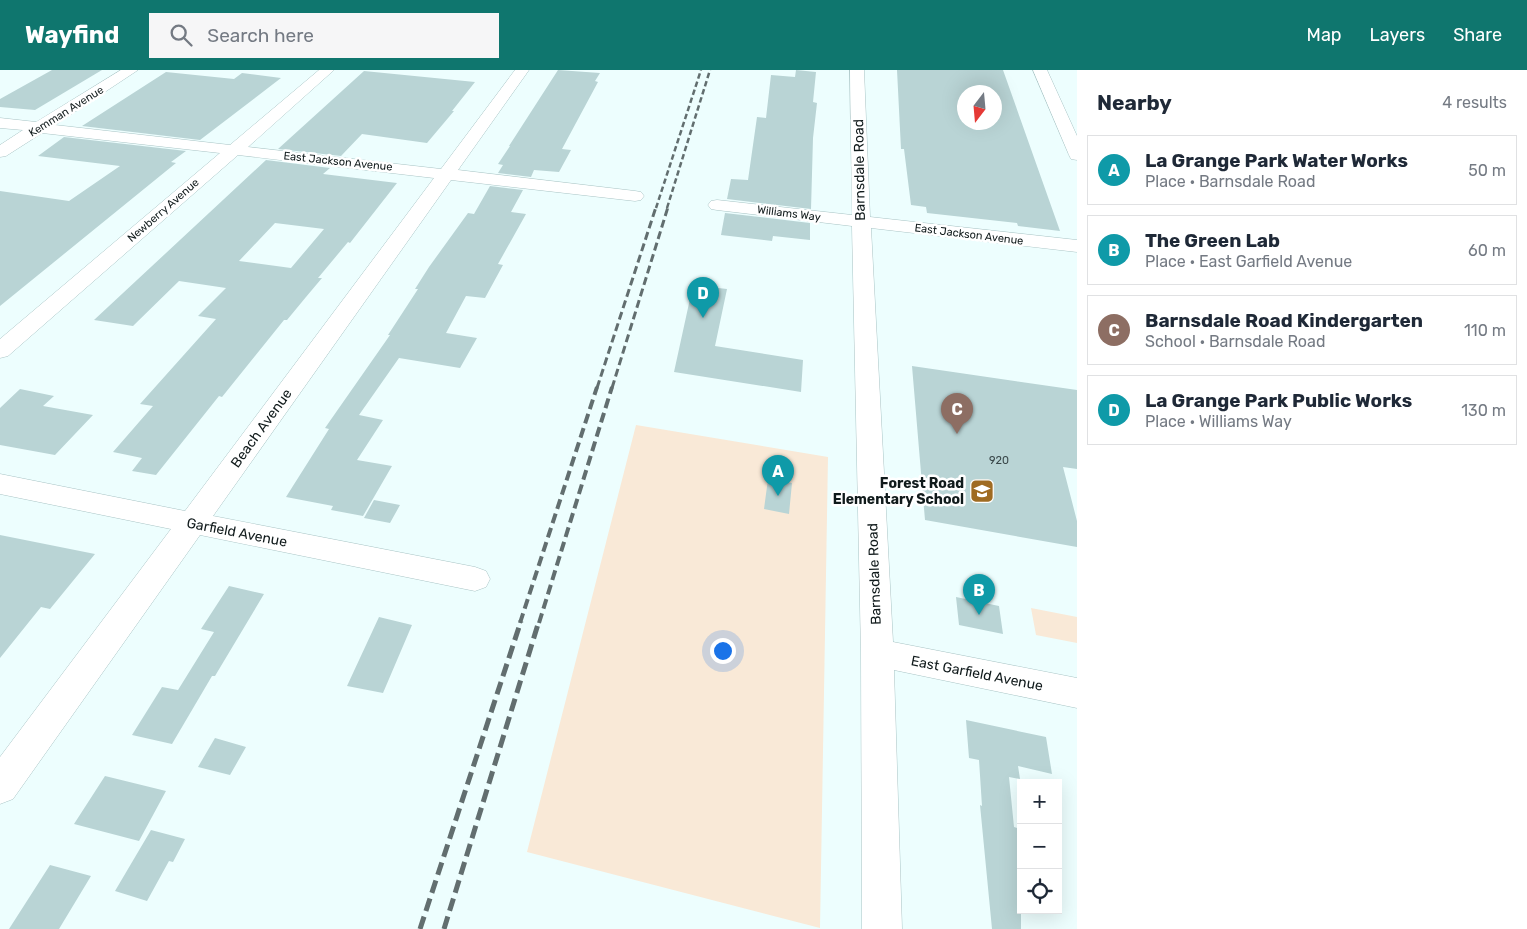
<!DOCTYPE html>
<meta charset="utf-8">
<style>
:root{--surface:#fff;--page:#f6f6f7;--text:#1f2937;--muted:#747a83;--line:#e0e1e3;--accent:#0f766e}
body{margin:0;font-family:Rubik,sans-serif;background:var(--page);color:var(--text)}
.controls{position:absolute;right:15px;bottom:15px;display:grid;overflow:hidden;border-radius:0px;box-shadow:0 5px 20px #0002}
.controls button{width:45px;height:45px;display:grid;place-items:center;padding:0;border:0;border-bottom:1px solid var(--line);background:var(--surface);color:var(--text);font:25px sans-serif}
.compass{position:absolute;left:957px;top:15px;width:45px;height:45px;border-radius:50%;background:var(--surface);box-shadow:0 5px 20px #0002;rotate:196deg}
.you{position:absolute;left:722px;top:580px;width:18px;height:18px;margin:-12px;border:4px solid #fff;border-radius:50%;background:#1a73e8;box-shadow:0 0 0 8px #1a73e833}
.badge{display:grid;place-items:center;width:32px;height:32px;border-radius:50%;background:var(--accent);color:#fff;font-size:16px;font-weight:700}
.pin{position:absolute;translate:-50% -41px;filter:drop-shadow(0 1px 2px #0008)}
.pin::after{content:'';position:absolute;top:26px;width:18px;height:15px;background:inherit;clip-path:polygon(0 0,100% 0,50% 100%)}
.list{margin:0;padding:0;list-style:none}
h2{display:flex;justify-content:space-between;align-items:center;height:65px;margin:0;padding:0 20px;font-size:21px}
h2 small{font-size:16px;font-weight:400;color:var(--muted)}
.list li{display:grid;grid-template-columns:32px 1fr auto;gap:15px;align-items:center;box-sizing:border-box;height:70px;margin:0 10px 10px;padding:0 10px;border:1px solid var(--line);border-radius:0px}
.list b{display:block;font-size:19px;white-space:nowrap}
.list p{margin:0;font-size:16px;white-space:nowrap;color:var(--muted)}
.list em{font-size:16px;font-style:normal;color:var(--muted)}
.icon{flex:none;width:28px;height:28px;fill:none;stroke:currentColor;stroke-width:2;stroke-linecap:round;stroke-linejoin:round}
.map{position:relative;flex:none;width:1077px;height:859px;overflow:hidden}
header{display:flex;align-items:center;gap:30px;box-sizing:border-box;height:70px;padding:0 25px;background:var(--accent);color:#fff}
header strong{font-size:24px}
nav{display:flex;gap:28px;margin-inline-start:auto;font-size:18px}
.search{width:350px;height:45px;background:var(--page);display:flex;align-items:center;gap:12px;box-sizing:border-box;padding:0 18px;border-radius:0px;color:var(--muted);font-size:19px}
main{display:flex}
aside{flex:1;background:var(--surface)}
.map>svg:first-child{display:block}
.green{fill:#f9e9d7}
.building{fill:#b9d4d5;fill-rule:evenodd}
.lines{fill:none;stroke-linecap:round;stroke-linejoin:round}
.minor-casing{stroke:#a9c4c5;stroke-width:1}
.minor{fill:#fff;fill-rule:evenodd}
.rail-far3{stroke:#626e6f;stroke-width:2.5;stroke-dasharray:5.5 3;stroke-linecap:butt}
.rail-far2{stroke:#626e6f;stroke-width:3;stroke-dasharray:8 4;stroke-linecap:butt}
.rail-far1{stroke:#626e6f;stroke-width:4;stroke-dasharray:10 5;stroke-linecap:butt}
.rail{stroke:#626e6f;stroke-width:5;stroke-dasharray:13 6;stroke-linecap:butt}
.labels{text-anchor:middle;stroke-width:5;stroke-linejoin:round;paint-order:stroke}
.far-street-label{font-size:11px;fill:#101a1b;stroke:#fff}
.number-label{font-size:11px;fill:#3a484a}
.street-label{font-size:14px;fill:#101a1b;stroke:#fff}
.poi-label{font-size:14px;font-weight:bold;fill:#101a1b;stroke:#fff;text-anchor:end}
</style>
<header>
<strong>Wayfind</strong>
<div class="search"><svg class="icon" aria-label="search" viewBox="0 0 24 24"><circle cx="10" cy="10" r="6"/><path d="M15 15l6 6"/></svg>Search here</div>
<nav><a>Map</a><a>Layers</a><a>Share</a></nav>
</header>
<main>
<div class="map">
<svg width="1077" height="859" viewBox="0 0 1077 859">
<rect width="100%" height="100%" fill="#edfefe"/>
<!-- green -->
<path class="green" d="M636,355L828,387L820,858L527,782Z
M1031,538L1077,547V573L1036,565Z"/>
<!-- building -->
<path class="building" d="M52,0H102L35,40L0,37V29Z
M558,0L600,3L595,11L598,12L562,79L571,80L559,102L534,100L531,107L498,103L503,95L498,94L510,76H509Z
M796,0L816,2L813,32L817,33L813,68L811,139L727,129L731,109L748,110L757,47L766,48L771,5L795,7Z
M897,0H1003L1060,161L1018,156L1017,153L927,143L926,137L911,135L904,79H901ZM964,22H994V52H964Z
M364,1L475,12L452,41H454L427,73L362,64L341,86L278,79Z
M166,2L234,9L242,3L281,8L200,70L82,56Z
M64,67L186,81L171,92L176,93L0,236V121L69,131L120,96L38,86Z
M266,90L330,98L323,104L397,113L350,173L348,172L318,208H322L306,227L287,250H284L222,327L219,326L156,405L132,401L142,388L113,382L153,336L140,334L216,249L198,246L226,218L179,211L133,256L94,250ZM275,153L324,159L291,198L239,191Z
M490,116L523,120L511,142L526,144L498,194L503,195L485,228L466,226L446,263L477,268L460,298L399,288L359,345L383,350L357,390L392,396L363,446L331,440L333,436L286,427L329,359L325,358L390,265H388L418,219H415L429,197L468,143L474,144Z
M725,143L810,153V170L773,166L772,171L721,165Z
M693,215L727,219L715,276L803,290L801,322L674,302Z
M912,296L1077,320V399L1063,397L1077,451V477L925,450Z
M20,319L54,326L43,336L93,345L55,385L0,375V338Z
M768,409L792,413L789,444L764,439Z
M374,430L400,435L390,453L364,448Z
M0,465L95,484L50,539L41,537L0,588Z
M229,516L264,524L215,606H212L172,674L132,665L162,617L178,620L214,562L201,559Z
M956,527L999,536L1003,564L959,555Z
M379,547L412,555L383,623L347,616Z
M966,650L1046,667L1052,704L1018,696L1020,709L1009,707L1014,757L1021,759V859H992L980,735L982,736L979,690L969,688Z
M215,668L246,677L230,705L198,697Z
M105,706L166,721L139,771L74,754Z
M151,760L185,769L173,792L169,791L147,831L115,821Z
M50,795L91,806L59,859H9Z"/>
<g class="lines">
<!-- minor casing -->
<g class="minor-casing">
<path id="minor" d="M121,0H138L55,55L230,75L319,0H334L248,77L441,99L515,0H529L458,100L635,121L641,122L644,126L641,130L635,131L451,110L213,446L475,497L486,501L490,509L486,517L475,521L200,465L13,729L0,734V687L171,459L0,424V404L185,441L434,108L238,85L8,286L0,288V269L220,83L42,63L6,86L0,87V75L23,60L0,58V48L36,52Z
M850,0H864L870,147L1077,170V182L871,158L893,572L1077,608V638L894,600L902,859H862L861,583L852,156L717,140L711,139L708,135L711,131L717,130L852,145Z
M1033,0H1047L1077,66V90L1071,89L1069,85Z"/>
</g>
<!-- minor -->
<use href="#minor" class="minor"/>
<!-- rail-far3 -->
<path class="rail-far3" d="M656,138L701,0
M667,138L710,0"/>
<!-- rail-far2 -->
<path class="rail-far2" d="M597,318L656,137
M612,318L668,137"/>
<!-- rail-far1 -->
<path class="rail-far1" d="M520,553L597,317
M539,553L612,317"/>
<!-- rail -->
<path class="rail" d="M420,859L521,551
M444,859L539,551"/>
</g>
<!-- icons -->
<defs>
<g id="school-square" transform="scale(1.25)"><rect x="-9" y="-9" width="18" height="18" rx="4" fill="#9f6b22" stroke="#fff"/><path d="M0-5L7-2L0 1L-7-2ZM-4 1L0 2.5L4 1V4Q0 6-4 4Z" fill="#fff"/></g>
</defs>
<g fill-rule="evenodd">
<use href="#school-square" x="982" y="421"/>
</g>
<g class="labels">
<!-- far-street labels -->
<g class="far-street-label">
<text transform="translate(66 41) rotate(-32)" y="4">Kemman Avenue</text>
<text transform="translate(338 91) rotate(6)" y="4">East Jackson Avenue</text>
<text transform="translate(163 140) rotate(-41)" y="4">Newberry Avenue</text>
<text transform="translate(789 143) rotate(7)" y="4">Williams Way</text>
<text transform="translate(969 164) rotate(7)" y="4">East Jackson Avenue</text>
</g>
<!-- number labels -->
<g class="number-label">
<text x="999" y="394">920</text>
</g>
<!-- street labels -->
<g class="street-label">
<text transform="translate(859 100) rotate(-91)" y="5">Barnsdale Road</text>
<text transform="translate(261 358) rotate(-54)" y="5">Beach Avenue</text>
<text transform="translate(237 462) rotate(11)" y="5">Garfield Avenue</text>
<text transform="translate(874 504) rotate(-92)" y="5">Barnsdale Road</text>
<text transform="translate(977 603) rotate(11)" y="5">East Garfield Avenue</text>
</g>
<!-- poi labels -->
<g class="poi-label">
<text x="964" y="418">Forest Road<tspan x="964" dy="16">Elementary School</tspan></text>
</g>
</g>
</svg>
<div class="controls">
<button>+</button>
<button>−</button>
<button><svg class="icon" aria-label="locate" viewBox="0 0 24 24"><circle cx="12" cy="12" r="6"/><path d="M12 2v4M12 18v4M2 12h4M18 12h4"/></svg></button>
</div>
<svg class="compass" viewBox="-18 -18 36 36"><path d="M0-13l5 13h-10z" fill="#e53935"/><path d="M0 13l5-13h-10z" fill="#747a83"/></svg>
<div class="you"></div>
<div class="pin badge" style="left:778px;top:426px;background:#0f9aa8">A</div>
<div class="pin badge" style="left:979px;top:545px;background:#0f9aa8">B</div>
<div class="pin badge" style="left:957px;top:364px;background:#8d6e63">C</div>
<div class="pin badge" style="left:703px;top:248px;background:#0f9aa8">D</div>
</div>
<aside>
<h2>Nearby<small>4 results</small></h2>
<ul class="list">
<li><span class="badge" style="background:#0f9aa8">A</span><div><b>La Grange Park Water Works</b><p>Place · Barnsdale Road</p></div><em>50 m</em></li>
<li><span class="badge" style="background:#0f9aa8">B</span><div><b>The Green Lab</b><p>Place · East Garfield Avenue</p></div><em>60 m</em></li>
<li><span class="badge" style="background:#8d6e63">C</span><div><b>Barnsdale Road Kindergarten</b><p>School · Barnsdale Road</p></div><em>110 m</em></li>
<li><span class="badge" style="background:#0f9aa8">D</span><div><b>La Grange Park Public Works</b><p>Place · Williams Way</p></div><em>130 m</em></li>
</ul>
</aside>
</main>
